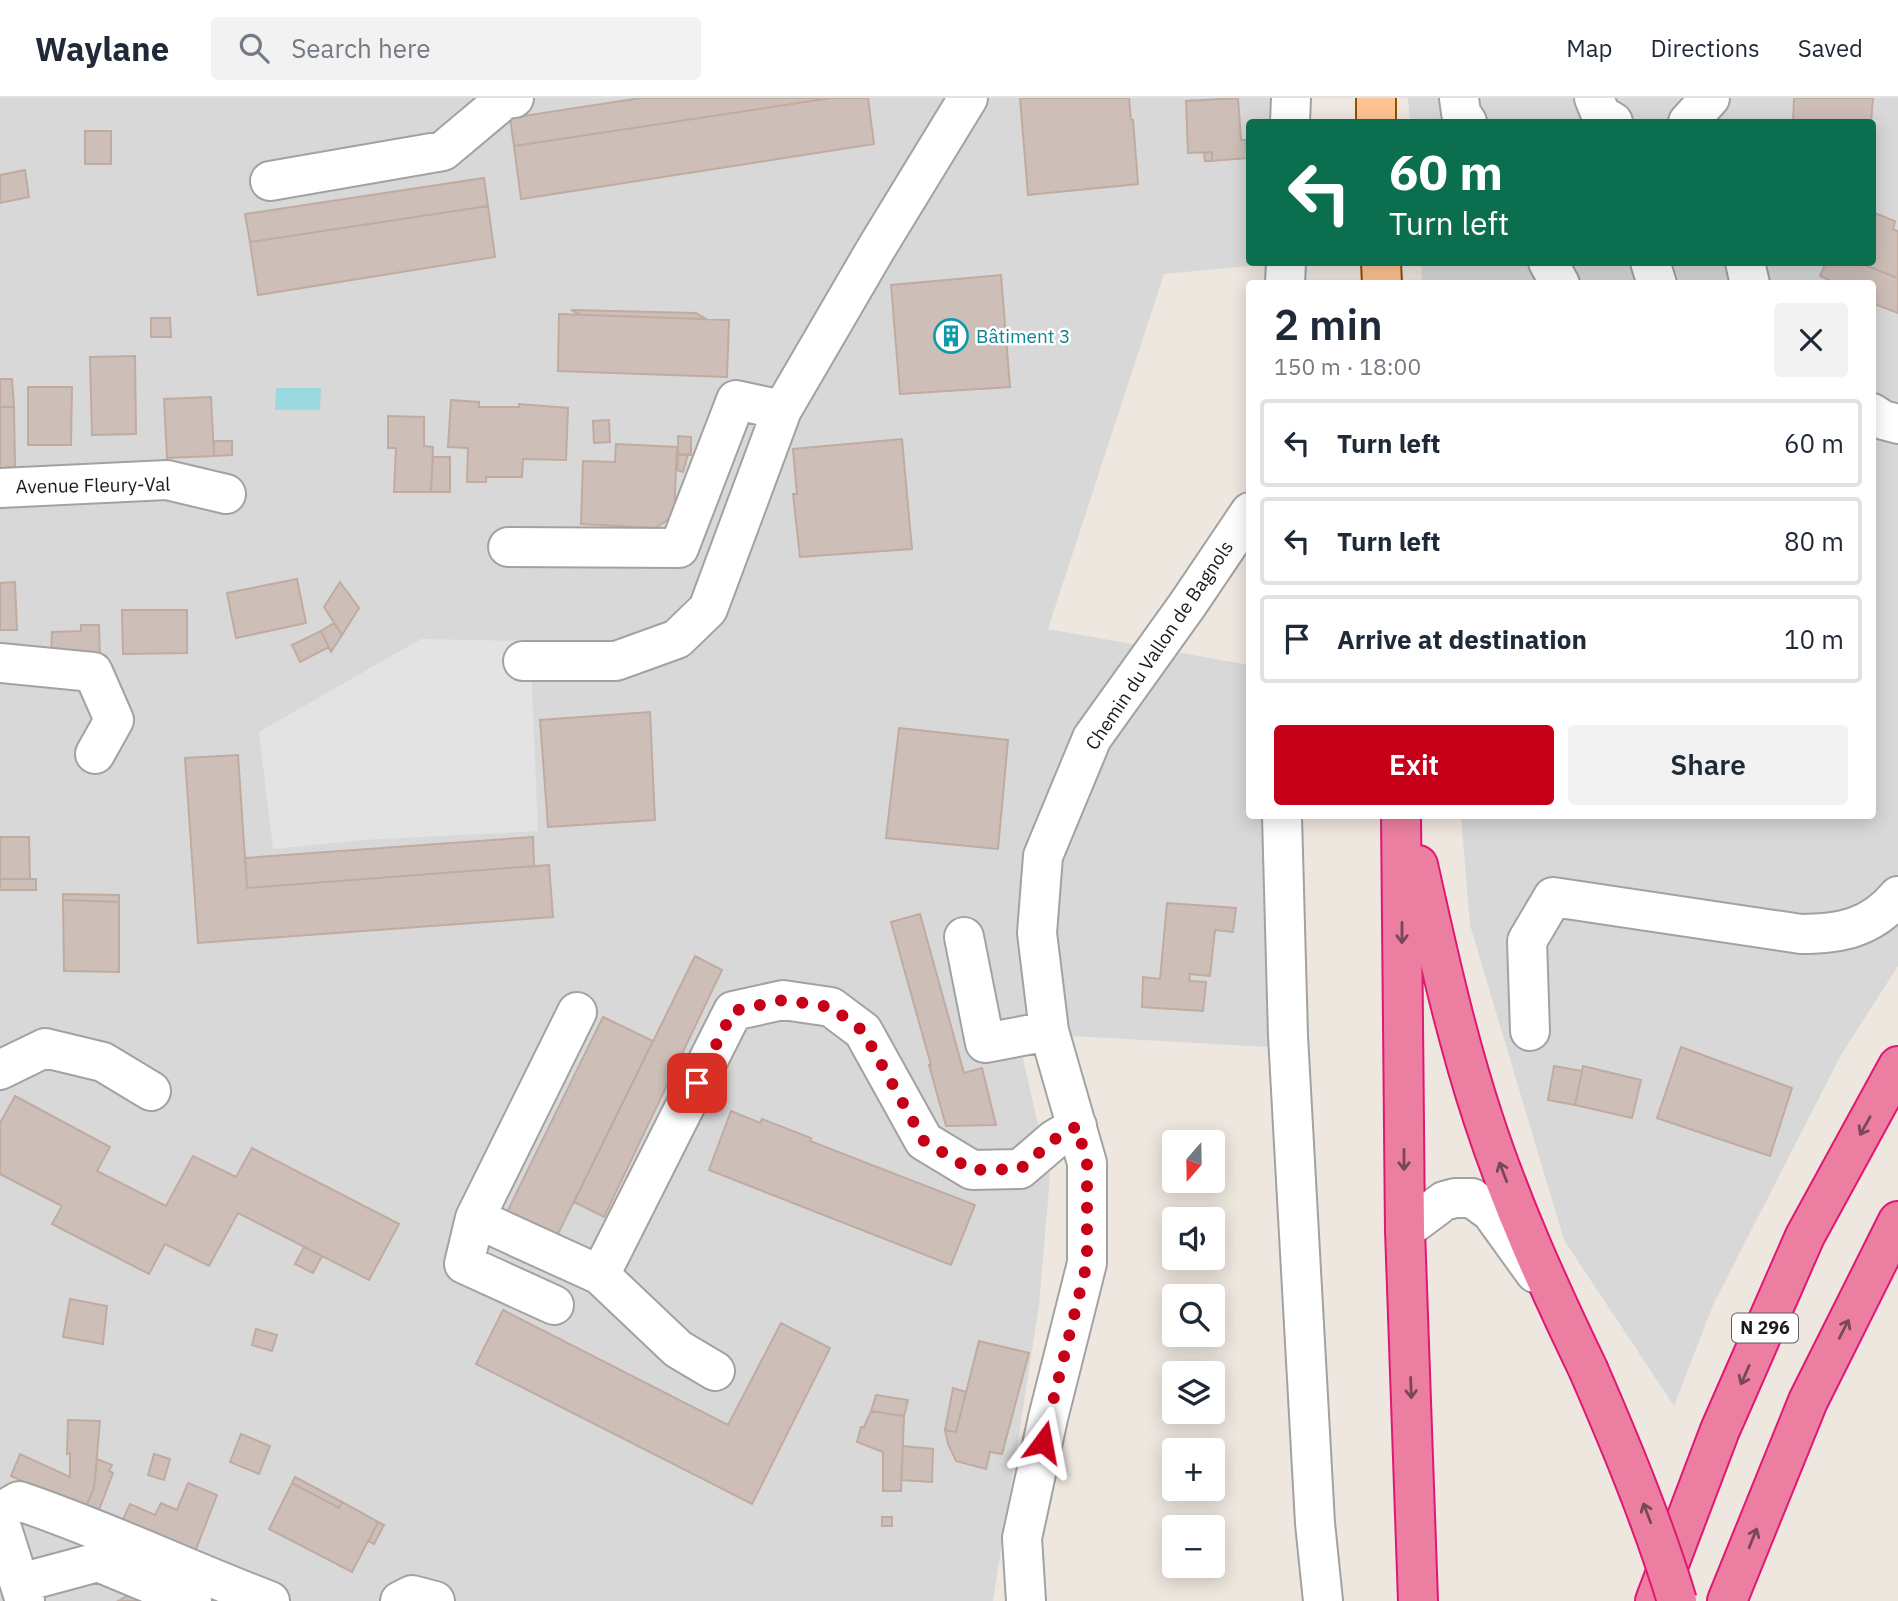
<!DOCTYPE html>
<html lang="en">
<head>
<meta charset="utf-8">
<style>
	body { margin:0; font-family:"IBM Plex Sans",sans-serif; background:#f2f2f3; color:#1f2937; height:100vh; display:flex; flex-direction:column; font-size:26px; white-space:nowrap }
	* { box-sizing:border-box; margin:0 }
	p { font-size:23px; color:#747a83 }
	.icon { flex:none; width:38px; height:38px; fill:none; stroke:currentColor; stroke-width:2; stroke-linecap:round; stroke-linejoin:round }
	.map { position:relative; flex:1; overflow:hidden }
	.details { position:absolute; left:1246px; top:182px; width:630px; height:539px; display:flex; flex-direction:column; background:#fff; border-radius:7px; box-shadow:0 4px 18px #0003 }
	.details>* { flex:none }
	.banner { position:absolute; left:1246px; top:21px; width:630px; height:147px; border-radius:7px; box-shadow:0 4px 18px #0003; background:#0b6e4f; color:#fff; overflow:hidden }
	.needle { width:46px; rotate:200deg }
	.fabs { position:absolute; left:1162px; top:1032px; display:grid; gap:14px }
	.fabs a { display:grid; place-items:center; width:63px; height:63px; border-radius:7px; background:#fff; box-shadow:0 4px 18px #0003; font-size:35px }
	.pin { position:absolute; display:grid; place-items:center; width:60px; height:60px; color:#fff; margin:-30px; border-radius:14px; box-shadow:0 4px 10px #0006 }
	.me { position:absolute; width:77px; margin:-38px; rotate:13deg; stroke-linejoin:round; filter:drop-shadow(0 0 5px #0008) }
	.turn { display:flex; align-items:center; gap:24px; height:147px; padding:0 28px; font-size:32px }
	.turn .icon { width:91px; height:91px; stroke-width:2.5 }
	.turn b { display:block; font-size:49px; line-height:60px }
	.round { display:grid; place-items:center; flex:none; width:74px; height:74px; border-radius:7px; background:#f2f2f3 }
	.headline { display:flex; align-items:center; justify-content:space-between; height:119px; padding:0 28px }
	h1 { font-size:42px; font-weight:600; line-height:52px }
	.cta { display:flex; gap:14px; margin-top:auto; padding:14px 28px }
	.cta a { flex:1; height:80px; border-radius:7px; background:#c60018; color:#fff; font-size:28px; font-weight:600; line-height:80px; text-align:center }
	.cta a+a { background:#f2f2f3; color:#1f2937 }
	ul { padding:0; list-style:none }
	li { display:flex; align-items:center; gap:21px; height:88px; margin:0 14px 10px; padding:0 14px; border:4px solid #e0e1e3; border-radius:7px }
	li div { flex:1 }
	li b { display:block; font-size:26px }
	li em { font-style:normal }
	header { display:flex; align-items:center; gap:42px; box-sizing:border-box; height:98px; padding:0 35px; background:#fff; border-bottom:2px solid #e0e1e3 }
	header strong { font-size:33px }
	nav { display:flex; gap:38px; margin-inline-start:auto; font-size:24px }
	.search { width:490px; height:63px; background:#f2f2f3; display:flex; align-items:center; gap:18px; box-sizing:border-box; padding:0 24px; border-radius:7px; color:#747a83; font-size:26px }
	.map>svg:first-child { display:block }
	.residential { fill:#d9d8d8 }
	.parking { fill:#e3e3e3 }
	.water { fill:#9bd8df }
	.building { fill:#cdbfb8; stroke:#c0aba1; stroke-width:2 }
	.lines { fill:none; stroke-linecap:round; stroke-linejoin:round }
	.minor-casing { stroke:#a2a2a2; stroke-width:42 }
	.major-casing { stroke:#924f00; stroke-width:42 }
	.highway-casing { stroke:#e11775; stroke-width:42 }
	.minor { stroke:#fff; stroke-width:38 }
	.major { stroke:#ffc393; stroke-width:38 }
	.highway { stroke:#ec7fa1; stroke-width:38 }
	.highway-bridge-casing { stroke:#e11775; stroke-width:42; stroke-linecap:butt }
	.highway-bridge { stroke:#ec7fa1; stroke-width:38 }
	.oneway { stroke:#794857 }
	.route { stroke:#c60018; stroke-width:12; stroke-dasharray:0 21.6 }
	.labels { text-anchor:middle; stroke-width:5; stroke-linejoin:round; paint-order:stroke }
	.shield { fill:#fff; stroke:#5f5f5f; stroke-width:2 }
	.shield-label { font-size:18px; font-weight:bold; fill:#1b1b1b }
	.culture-label { font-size:19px; fill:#0d838f; stroke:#fff; text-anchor:start }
	.street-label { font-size:19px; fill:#1b1b1b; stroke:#fff }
</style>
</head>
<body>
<header>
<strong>Waylane</strong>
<div class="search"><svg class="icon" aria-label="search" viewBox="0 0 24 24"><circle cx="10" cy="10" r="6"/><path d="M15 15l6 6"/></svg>Search here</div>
<nav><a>Map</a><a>Directions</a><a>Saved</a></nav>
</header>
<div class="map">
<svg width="1898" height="1503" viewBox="0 0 1898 1503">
	<rect width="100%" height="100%" fill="#eee7df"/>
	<path class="residential" d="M0 0H1273V24H1250V164L1271 166 1164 176 1048 531 1249 567 1250 718H1267L1268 949 1017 935 1050 1078 1039 1208 993 1503H0Z
		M1408 0H1898V868L1841 957 1713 1207 1674 1308 1564 1142 1470 827 1461 718H1872V186H1422L1421 165 1872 164V24H1410Z"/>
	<path class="parking" d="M421 541 530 543 538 733 363 742 273 751 259 634Z"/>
	<path class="water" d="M276 290H321L320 312H275Z"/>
	<path class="building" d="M641 0H831L514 48 510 20Z
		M831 0H868L874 46 521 101 514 48Z
		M1020 0H1129L1131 22H1133L1138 86 1028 97Z
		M1238 0 1241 42H1246L1247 60 1212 63V54L1188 55 1186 3Z
		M1794 0H1873L1871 24H1793Z
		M85 33H111V66H85Z
		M1212 54V63H1205L1204 55Z
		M25 72 29 99 0 105V77Z
		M484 80 488 108 250 144 245 116Z
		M488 108 495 159 258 197 250 144Z
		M1872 114 1895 123 1893 131 1898 133V180L1857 164H1872Z
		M1826 164H1857L1898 180V215L1872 205V186H1838L1820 178Z
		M1001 177 1010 289 900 296 891 187Z
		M571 212 696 215 706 221 581 217Z
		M559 216 729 222 727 279 558 273Z
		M151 220H170L171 239H151Z
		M135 258 136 336 92 337 90 259Z
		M0 281H12L14 309H0Z
		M28 289H72L71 347H28Z
		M211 299 214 358 167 360 164 301Z
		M451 302 479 304V309H519V306L568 310 566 362 523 361 522 379H486V384H467L468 350 448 349Z
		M0 309H14L15 369 0 370Z
		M388 318 424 319V348L433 349 431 394H394L396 350H388Z
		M609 322 610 344 594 345 593 323Z
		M678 338 691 339V357H678Z
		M902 341 912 451 800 459 793 396H797L793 351Z
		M214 343H232V357L214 358Z
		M616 346 677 349 674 418 655 430 581 426 583 363 615 364Z
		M688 356 683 374 677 372 678 357Z
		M433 359H450V394H431Z
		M297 481 306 525 236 540 227 495Z
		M15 484 17 532H0V485Z
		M340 484 359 510 342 537 324 509Z
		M122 512H187V555L123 556Z
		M334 525 342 537 331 554 321 533Z
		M81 527H99L100 562 51 555 52 534 81 533Z
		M321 533 329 549 300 564 292 547Z
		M650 614 655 722 548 729 540 622Z
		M899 630 1008 642 998 751 886 740Z
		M238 657 247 790 549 767 553 819 198 845 185 660Z
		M0 739H29L30 781H0Z
		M533 739 534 768 247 790 245 760Z
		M0 781H36V792H0Z
		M63 796 119 797V804L63 802Z
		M63 802 119 804V874L64 873Z
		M1167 805 1236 810 1233 834 1215 832 1210 878 1190 876 1189 883 1206 884 1203 913 1142 909 1143 879 1160 881Z
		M920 816 964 975 982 970 996 1027 946 1028 929 967H931L891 824Z
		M695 858 722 872 604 1119 574 1104Z
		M603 919 653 943 556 1140 506 1116Z
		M1681 949 1792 990 1770 1058 1657 1020Z
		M1554 968 1582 973 1575 1007 1548 1002Z
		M1583 968 1641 982 1632 1020 1575 1007Z
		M15 998 110 1049 97 1073 166 1108 193 1058 236 1079 252 1050 399 1126 369 1182 238 1115 209 1168 165 1146 149 1176 52 1126 62 1108 0 1076V1025Z
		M731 1013 760 1025 762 1021 811 1040 810 1043 975 1107 951 1167 709 1072Z
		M304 1149 322 1158 313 1175 295 1166Z
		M70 1201 107 1208 103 1246 63 1239Z
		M503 1212 728 1327 781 1225 830 1250 752 1406 476 1266Z
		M256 1231 277 1237 272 1253 252 1247Z
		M979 1243 1029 1255 1002 1356 990 1354 986 1371 956 1363 948 1346 945 1332 956 1334Z
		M953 1290 966 1294 956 1334 945 1332Z
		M876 1297 908 1302 904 1318 871 1313Z
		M871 1313 904 1318 901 1393H883V1354L857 1344 861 1329H864Z
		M68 1322 100 1323 94 1390 85 1411 11 1378 20 1356 70 1379V1355L67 1356Z
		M241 1336 270 1348 259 1376 230 1364Z
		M903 1348 933 1351 932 1384 901 1382Z
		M154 1356 170 1361 164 1382 148 1377Z
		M97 1361 112 1367 109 1373 113 1375 97 1417 85 1411 94 1390Z
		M295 1379 342 1404 339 1410 292 1385Z
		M188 1385 217 1397 193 1459 121 1426 130 1406 155 1417 161 1405 177 1412Z
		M292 1385 339 1410 342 1404 378 1424 352 1474 269 1431Z
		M882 1419H892V1428H882Z
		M378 1424 384 1427 374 1446 369 1443Z
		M136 1493 142 1503H118Z"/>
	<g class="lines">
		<g class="minor-casing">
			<path id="minor" d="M1459 0 1461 15 1467 24
				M1594 0 1601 17 1613 24
				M1290 24 1291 0
				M1688 24 1710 0
				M270 83 443 53 505 1 514 0
				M1548 164 1560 186
				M1650 164 1657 186
				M1745 164 1750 186
				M1285 186 1286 164
				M1872 315 1883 322 1898 326
				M0 390 167 382 226 396
				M508 449 679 450 736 302 782 312
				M523 563H616L677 541 708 511 782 312 877 149 968 0
				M0 565 93 574 114 622 95 656
				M1282 718 1288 938 1315 1425 1323 1503
				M964 839 985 945 1049 933
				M577 914 475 1120 600 1177
				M1530 933 1527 843 1553 799 1801 836C1840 836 1872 830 1898 798
				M0 972 45 950 103 964 151 993
				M475 1120 464 1166 554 1207
				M1405 1132 1444 1103 1455 1100H1472L1491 1114 1535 1175
				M715 1273 678 1251 600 1177 733 913 783 902 831 909 863 933 924 1043 972 1072 1020 1071 1055 1041 1077 1028
				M0 1414 19 1403C105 1432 186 1471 270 1503
				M0 1424 25 1503
				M20 1485 98 1464 192 1503
				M400 1503 412 1497 435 1503
				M1026 1503 1022 1440 1048 1320 1087 1165V1065L1049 933 1037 835 1043 758 1092 640 1188 506 1250 414"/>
		</g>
		<g class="major-casing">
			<path id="major" d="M1376 0V24
				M1381 164 1382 186"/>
		</g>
		<g class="highway-casing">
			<path id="highway" d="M1401 718 1405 1132 1418 1503
				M1418 767C1437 852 1456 938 1483 1020 1511 1106 1549 1190 1588 1271
				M1655 1503 1720 1332 1805 1138 1898 968
				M1727 1503 1808 1303 1898 1123"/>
		</g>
		<use href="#minor" class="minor"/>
		<use href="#major" class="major"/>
		<use href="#highway" class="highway"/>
		<g class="highway-bridge-casing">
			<path id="highway-bridge" d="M1588 1271C1621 1347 1653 1424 1677 1503"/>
		</g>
		<use href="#highway-bridge" class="highway-bridge"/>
	</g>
	<defs><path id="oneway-shaft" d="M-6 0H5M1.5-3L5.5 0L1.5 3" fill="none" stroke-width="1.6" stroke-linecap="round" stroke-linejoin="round" transform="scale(1.75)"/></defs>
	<g class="oneway">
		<use href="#oneway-shaft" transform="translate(1402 835) rotate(90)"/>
		<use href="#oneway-shaft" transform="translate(1865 1028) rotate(119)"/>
		<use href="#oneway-shaft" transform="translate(1404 1062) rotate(90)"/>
		<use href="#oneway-shaft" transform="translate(1503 1074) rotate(-111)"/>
		<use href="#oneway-shaft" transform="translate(1844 1231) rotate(-63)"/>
		<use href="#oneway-shaft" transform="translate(1745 1277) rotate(114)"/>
		<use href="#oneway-shaft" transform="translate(1411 1290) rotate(88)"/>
		<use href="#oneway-shaft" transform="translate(1647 1415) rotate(-111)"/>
		<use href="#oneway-shaft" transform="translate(1753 1440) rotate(-68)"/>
	</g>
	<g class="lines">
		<path class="route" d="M697 985 733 913 783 902 831 909 863 933 924 1043 972 1072 1020 1071 1055 1041 1077 1028 1087 1065V1165L1043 1344"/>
	</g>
	<defs>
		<g id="building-ring" transform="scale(1.75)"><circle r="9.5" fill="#fff" stroke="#0f9aa8" stroke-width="1.5"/><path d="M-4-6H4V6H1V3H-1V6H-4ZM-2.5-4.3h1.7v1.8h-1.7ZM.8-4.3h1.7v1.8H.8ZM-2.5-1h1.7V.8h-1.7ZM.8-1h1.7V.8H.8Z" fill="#0f9aa8"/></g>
	</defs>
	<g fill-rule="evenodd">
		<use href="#building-ring" x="951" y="238"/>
	</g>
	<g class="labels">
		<rect class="shield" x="1732" y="1215.5" width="66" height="29" rx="5"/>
		<g class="shield-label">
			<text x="1765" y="1236">N 296</text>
		</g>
		<g class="culture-label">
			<text x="976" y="245">Bâtiment 3</text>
		</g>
		<g class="street-label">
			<text transform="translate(93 387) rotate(-1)" y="7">Avenue Fleury-Val</text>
			<text transform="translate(1159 547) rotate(-56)" y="7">Chemin du Vallon de Bagnols</text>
		</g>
	</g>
</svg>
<div class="fabs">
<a><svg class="needle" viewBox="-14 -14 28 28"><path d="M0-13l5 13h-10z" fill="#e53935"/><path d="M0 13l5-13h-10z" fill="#747a83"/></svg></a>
<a><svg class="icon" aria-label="sound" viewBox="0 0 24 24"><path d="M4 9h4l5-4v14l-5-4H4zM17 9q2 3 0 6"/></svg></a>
<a><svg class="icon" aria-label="search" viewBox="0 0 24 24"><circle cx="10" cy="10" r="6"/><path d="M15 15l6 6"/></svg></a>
<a><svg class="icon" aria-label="layers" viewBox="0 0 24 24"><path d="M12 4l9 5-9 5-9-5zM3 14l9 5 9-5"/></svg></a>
<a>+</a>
<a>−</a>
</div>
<div class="pin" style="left:697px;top:985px;background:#d93025"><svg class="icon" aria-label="arrive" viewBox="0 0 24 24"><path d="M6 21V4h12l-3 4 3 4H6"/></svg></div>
<svg class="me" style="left:1043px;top:1344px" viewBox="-20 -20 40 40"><path d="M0-17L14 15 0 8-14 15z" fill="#c60018" stroke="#fff" stroke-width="4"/></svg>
<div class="banner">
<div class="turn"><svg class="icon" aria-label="left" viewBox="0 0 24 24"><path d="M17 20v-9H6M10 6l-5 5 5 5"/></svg><div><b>60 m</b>Turn left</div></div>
</div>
<section class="details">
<div class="headline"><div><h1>2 min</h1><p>150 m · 18:00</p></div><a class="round"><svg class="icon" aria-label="close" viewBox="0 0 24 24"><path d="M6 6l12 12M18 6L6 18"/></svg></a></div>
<ul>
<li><svg class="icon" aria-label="left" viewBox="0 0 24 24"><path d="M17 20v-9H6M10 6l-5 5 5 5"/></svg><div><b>Turn left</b></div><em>60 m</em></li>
<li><svg class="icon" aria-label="left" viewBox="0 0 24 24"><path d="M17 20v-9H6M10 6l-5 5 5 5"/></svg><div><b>Turn left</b></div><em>80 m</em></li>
<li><svg class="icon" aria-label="arrive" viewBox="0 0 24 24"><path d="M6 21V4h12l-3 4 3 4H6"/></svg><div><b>Arrive at destination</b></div><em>10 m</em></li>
</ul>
<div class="cta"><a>Exit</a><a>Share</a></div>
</section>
</div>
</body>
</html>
